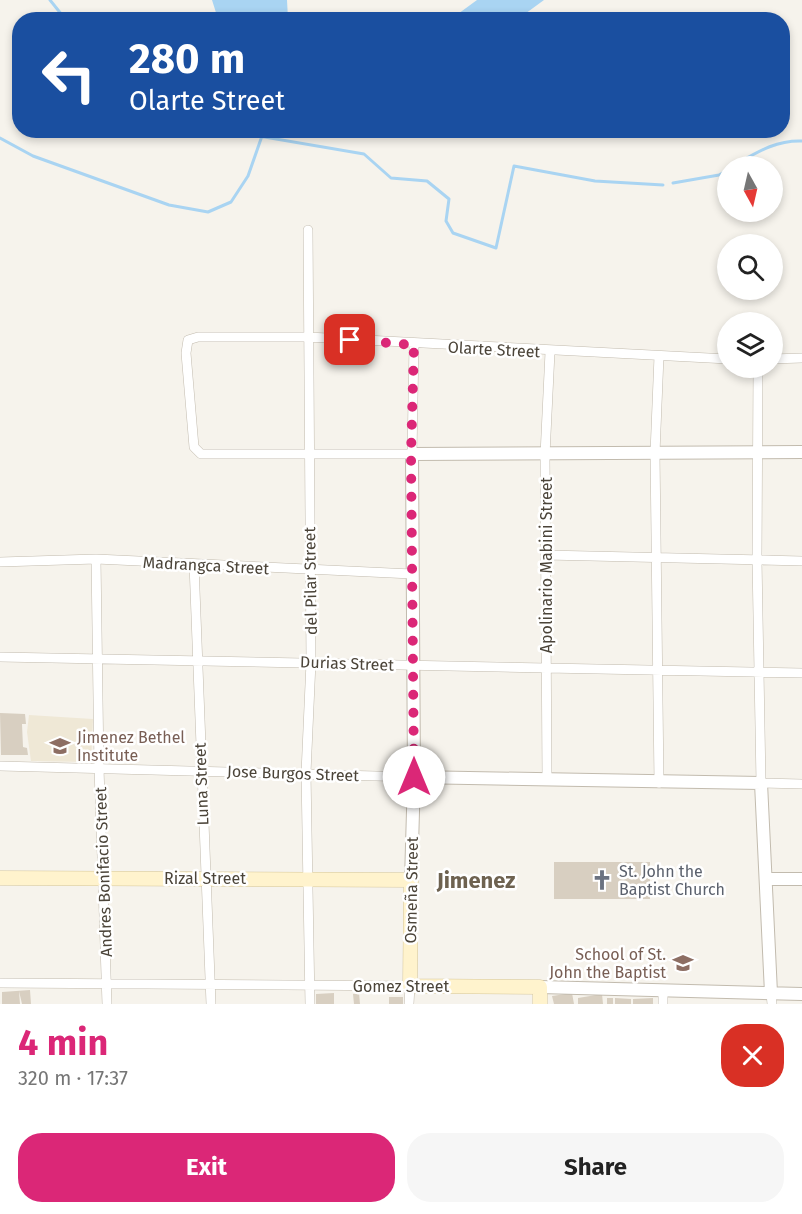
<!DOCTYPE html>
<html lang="en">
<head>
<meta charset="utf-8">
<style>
	body { margin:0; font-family:"Fira Sans",sans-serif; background:#f6f6f6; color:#222; height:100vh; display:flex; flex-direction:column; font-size:22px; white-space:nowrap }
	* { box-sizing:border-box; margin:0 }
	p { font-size:20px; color:#767676 }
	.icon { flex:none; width:33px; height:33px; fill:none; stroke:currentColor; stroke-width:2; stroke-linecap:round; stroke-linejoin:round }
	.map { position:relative; height:1004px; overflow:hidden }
	.sheet { display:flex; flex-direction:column; background:#fff; flex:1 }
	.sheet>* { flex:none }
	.top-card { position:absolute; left:12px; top:12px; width:778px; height:126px; border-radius:24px; box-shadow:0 3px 9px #0003; background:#1a4fa0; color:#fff; overflow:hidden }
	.needle { width:39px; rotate:172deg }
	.controls { position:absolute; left:717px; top:156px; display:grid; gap:12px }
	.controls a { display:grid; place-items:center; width:66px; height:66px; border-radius:50%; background:#fff; box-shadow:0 3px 9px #0003; font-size:30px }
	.pin { position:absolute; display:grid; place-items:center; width:51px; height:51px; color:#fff; margin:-26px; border-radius:12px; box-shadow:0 3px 9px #0006 }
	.me { position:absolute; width:66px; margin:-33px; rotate:0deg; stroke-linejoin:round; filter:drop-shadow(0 0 4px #0008) }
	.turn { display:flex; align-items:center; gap:21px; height:126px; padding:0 18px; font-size:27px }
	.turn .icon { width:78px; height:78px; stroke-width:2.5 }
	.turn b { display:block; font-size:42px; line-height:51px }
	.round { display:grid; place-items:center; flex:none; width:63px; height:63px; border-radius:24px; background:#f6f6f6 }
	.overview { display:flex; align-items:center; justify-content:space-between; height:102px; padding:0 18px }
	h1 { font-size:36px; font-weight:700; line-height:45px; color:#db2777 }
	.cta { display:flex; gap:12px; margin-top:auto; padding:12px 18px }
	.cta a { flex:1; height:69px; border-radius:24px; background:#db2777; color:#fff; font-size:24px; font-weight:700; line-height:69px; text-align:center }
	.cta a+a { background:#f6f6f6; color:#222 }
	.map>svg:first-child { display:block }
	.education { fill:#efe8d6 }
	.water { fill:#a9d4f2 }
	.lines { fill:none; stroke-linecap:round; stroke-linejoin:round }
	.stream { stroke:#a9d4f2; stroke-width:3 }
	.building { fill:#d8cfc1 }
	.minor-casing { stroke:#c2bbae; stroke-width:10 }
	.tertiary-casing { stroke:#c2bbae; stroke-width:14 }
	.secondary-casing { stroke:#d6c79b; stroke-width:15 }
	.minor { stroke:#fff; stroke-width:9 }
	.tertiary { stroke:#fff; stroke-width:12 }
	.secondary { stroke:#fff3cd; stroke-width:14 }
	.route { stroke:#db2777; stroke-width:10; stroke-dasharray:0 18 }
	.labels { text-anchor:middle; stroke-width:5; stroke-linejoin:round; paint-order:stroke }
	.street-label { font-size:16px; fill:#4b4439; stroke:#fff }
	.education-label { font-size:16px; fill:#785e54; stroke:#fff; text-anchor:start }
	.worship-label { font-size:16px; fill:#5b616d; stroke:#fff; text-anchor:start }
	.district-label { font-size:22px; font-weight:bold; fill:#6e6250; stroke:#fff }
</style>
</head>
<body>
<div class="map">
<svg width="802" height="1004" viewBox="0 0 802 1004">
	<rect width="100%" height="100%" fill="#f6f3ec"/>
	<path class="education" d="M29 715 93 719 91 762 31 761 27 732Z"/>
	<path class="water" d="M212 0H287L288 19H218Z
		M477 0H544L518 19H451Z"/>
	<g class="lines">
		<path class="stream" d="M50 0 66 20
			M238 130 241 133 364 154 391 178 427 181 449 199 446 221 453 233 496 248 514 166 595 181 663 185
			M0 138 33 156 169 205 208 212 231 202 248 176 262 136
			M733 166C756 153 775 140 802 141
			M673 183 719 175 728 170"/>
	</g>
	<path class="building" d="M0 713 25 714 26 724H22L23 747 27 748 28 755H1Z
		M554 862H650V899H554Z
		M30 990 31 1004H22L19 991 20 1004H2V992Z
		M334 993V1004H316V994Z
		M359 993 360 1004H354L353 994Z
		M572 993 574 1004H554L552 996Z
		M602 994 603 1004H578V998Z
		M389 997H403V1004H389Z
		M607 998H613V1004H607Z
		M615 998 631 999V1004H615Z
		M653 998V1004H633V999Z"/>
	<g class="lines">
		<g class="minor-casing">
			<path id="minor" d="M308 230 311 662 306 773 310 1004
				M414 345 412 454H201L194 447 186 353 188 340 198 337H308L728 359
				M659 356 655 453 659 783
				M772 359 802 358
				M758 368 757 560 761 783 802 784
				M546 555 802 561
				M96 559 99 768 107 1004
				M0 562 96 559 412 574
				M194 564 211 1004
				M0 657 802 673
				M0 766 414 777
				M547 779 545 455 550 352
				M0 983 410 986 409 1004
				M663 990V1004
				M771 993 772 1004"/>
		</g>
		<g class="tertiary-casing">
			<path id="tertiary" d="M414 777 761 783 771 993
				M767 879H802
				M411 880 414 777 412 454 802 452
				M540 987 802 994"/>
		</g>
		<g class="secondary-casing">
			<path id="secondary" d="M0 878 411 880 410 986 540 987V1004"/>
		</g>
		<use href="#minor" class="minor"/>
		<use href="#tertiary" class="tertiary"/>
		<use href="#secondary" class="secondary"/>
	</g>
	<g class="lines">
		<path class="route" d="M350 340 414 345 411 454 414 777"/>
	</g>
	<defs>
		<g id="school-bare" transform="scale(1.62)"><path d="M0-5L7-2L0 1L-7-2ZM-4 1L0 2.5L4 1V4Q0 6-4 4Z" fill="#8d6e63" stroke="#fff" stroke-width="2.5" paint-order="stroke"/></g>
		<g id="church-bare" transform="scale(1.62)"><path d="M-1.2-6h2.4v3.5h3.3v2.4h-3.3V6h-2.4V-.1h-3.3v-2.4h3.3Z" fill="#6b7280" stroke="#fff" stroke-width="2.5" paint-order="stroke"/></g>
	</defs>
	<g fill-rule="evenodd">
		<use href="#school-bare" x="60" y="746"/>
		<use href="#church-bare" x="602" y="880"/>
		<use href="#school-bare" x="683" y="963"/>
	</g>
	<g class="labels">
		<g class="street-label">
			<text transform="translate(494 349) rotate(3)" y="6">Olarte Street</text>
			<text transform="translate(206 565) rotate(3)" y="6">Madrangca Street</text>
			<text transform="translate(546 565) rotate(-90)" y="6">Apolinario Mabini Street</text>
			<text transform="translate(310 581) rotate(-91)" y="6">del Pilar Street</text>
			<text transform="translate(347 663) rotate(2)" y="6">Durias Street</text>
			<text transform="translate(293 773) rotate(2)" y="6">Jose Burgos Street</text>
			<text transform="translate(201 784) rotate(-92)" y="6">Luna Street</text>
			<text transform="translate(103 872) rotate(-92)" y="6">Andres Bonifacio Street</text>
			<text x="205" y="884">Rizal Street</text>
			<text transform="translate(411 890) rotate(-89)" y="6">Osmeña Street</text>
			<text x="401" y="992">Gomez Street</text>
		</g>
		<g class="education-label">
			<text x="77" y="743">Jimenez Bethel<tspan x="77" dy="18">Institute</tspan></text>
			<text x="666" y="960" text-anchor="end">School of St.<tspan x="666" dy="18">John the Baptist</tspan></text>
		</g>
		<g class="worship-label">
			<text x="619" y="877">St. John the<tspan x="619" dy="18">Baptist Church</tspan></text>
		</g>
		<g class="district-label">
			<text x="476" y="888">Jimenez</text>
		</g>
	</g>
</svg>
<div class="controls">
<a><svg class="needle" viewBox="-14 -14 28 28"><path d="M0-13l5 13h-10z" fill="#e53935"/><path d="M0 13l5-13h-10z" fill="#767676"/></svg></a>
<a><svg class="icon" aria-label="search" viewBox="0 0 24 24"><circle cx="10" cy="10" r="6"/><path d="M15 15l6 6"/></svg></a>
<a><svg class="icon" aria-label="layers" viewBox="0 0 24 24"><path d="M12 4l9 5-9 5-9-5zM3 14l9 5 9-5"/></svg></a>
</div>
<div class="pin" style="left:350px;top:340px;background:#d93025"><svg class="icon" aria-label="arrive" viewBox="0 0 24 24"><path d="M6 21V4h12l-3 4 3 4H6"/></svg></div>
<svg class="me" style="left:414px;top:777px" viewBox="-20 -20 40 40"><circle r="19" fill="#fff"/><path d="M0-13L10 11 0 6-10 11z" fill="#db2777"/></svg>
<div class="top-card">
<div class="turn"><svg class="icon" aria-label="left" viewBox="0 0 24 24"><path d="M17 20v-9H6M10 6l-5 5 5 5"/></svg><div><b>280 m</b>Olarte Street</div></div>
</div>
</div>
<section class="sheet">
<div class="overview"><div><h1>4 min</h1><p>320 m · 17:37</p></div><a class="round" style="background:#d93025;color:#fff"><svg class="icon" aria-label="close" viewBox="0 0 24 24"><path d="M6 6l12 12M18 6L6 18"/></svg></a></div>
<div class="cta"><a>Exit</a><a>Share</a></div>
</section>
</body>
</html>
